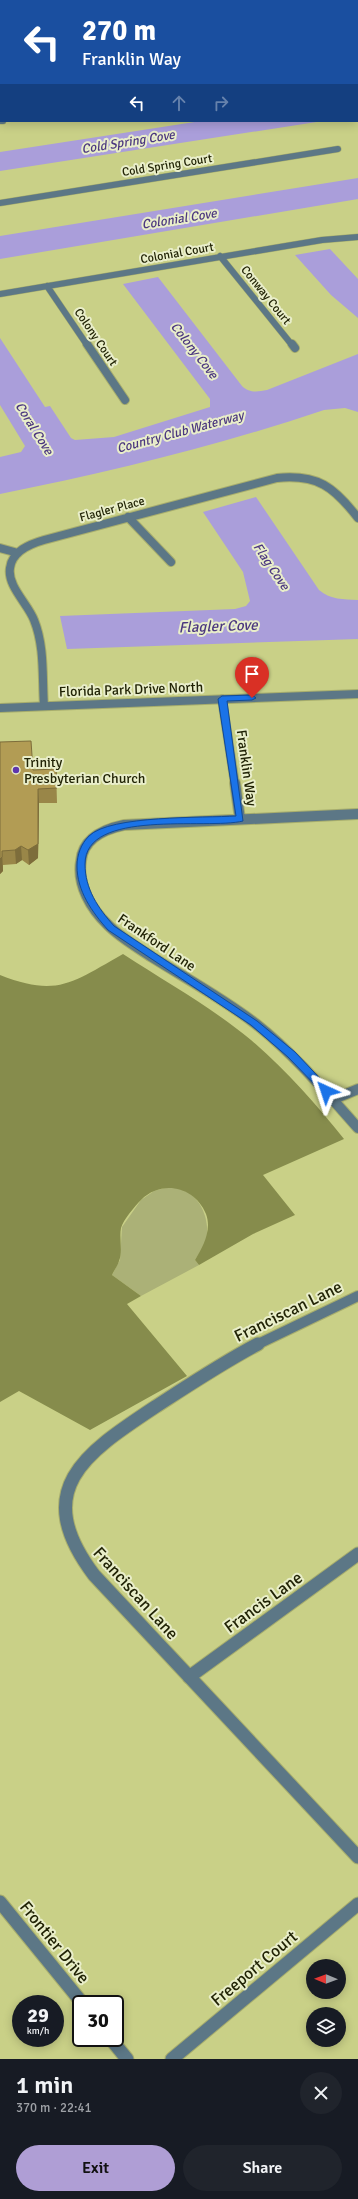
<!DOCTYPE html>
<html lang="en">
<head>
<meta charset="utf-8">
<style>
	body { margin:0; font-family:Signika,sans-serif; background:#20242c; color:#f1f3f6; height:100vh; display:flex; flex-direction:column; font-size:15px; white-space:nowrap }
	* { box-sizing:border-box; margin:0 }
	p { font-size:13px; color:#9ea1a6 }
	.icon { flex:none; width:22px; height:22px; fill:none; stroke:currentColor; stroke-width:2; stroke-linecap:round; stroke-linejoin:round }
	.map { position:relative; height:2059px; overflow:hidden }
	.panel { display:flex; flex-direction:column; background:#171b24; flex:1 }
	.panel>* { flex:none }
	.banner { position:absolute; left:0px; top:0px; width:358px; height:122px; box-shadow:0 2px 10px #0003; background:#1a4fa0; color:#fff; overflow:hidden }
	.needle { width:26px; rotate:271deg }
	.tools { position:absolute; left:306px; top:1959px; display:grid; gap:8px }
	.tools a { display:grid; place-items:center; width:40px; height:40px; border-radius:50%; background:#171b24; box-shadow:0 2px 10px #0003; font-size:20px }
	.speed { position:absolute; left:12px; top:1995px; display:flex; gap:8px; font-size:20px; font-weight:700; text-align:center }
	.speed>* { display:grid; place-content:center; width:52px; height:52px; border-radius:50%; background:#171b24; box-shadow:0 2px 10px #0003; line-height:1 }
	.speed small { font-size:10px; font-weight:400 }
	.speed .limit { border:2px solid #111; border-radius:6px; background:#fff; color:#111 }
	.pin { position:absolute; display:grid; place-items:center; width:34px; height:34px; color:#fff; margin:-41px -17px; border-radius:50% 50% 50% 0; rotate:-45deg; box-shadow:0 0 4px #0007 }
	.pin .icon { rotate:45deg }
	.me { position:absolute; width:44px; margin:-22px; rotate:318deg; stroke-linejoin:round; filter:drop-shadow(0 0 3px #0008) }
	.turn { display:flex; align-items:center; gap:14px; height:84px; padding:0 16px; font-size:18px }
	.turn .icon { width:52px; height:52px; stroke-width:2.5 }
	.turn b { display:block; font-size:28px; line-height:34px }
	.lanes { display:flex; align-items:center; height:38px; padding:0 16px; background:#0003; justify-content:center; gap:20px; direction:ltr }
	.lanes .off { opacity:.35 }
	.round { display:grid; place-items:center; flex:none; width:42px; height:42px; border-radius:21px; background:#20242c }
	.summary { display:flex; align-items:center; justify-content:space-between; height:68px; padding:0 16px }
	h1 { font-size:24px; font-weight:600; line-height:30px }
	.primary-button { display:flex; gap:8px; margin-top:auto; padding:8px 16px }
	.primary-button a { flex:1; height:46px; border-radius:24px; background:#af9ed5; color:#111; font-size:16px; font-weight:600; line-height:46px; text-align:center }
	.primary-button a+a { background:#20242c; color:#f1f3f6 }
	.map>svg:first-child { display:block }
	.green { fill:#abb177 }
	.forest { fill:#868c4c }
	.water { fill:#aa9eda }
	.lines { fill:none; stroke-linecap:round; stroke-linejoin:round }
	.minor-far3-casing { stroke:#a7ad6d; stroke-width:7 }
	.minor-far2-casing { stroke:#a7ad6d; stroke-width:10 }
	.minor-far1-casing { stroke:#a7ad6d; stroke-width:12 }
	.minor-casing { stroke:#a7ad6d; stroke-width:15 }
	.minor-far3 { stroke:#5c7786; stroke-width:6 }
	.minor-far2 { stroke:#5c7786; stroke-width:8 }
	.minor-far1 { stroke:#5c7786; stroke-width:10 }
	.minor { stroke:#5c7786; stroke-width:13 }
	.wall { fill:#998648 }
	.shaded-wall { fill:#7d6d3b }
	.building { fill:#b29c54; stroke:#7d6d3b }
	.route { fill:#1a73e8; stroke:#114b97 }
	.poi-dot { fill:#5e36ad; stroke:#e9eeca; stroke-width:1.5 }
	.labels { text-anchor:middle; stroke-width:4; stroke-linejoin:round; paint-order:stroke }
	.far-street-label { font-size:12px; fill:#212305; stroke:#e9eeca }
	.far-water-label { font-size:13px; font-style:italic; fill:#4b377f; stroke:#e9eeca }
	.street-label { font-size:14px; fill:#212305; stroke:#e9eeca }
	.poi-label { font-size:14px; fill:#212305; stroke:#e9eeca; text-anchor:start }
	.water-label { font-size:15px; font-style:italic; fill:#4b377f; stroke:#e9eeca }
	.near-street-label { font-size:17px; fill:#212305; stroke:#e9eeca }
</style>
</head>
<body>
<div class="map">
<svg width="358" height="2059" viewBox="0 0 358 2059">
	<rect width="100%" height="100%" fill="#c9d087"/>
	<path class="green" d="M168 1187C172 1188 177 1187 180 1189 202 1195 212 1224 205 1244 203 1249 198 1255 195 1260L199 1265 141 1296 112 1275 120 1260 122 1227 141 1200 154 1191Z"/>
	<path class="forest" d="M123 954C166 982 211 1007 251 1040 286 1070 316 1104 344 1139L263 1175 295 1215 253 1234 199 1265 195 1260C203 1247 212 1230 206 1214 195 1187 162 1179 141 1200 135 1206 123 1220 121 1228 119 1238 123 1251 119 1261 118 1266 114 1270 112 1275L141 1296 127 1304 187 1376 90 1430 19 1391 0 1402V975C58 998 73 982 123 954Z"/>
	<path class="water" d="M201 121H323L0 171V152Z
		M358 178V199L0 259V236Z
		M330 249 358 279V318L331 295 295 255Z
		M158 277 242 386C249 393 257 392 267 390L358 354V412L345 408 324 410C217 446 110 472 0 494V457L21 452 25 446 0 405V338L45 407 50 406 71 438 75 440 114 437 210 407V399L123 284Z
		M256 497 319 590C331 600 343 599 358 600V639L67 649 60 616 235 609 246 606 250 601 243 572 203 512Z"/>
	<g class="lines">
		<g class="minor-far3-casing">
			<path id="minor-far3" d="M0 121H3
				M0 203 338 149
				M220 256 292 345
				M47 286 87 345
				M0 294 322 240 358 237"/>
		</g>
		<g class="minor-far2-casing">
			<path id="minor-far2" d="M87 344 125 400
				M292 344 295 348
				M128 517 171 562
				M0 548 18 553
				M222 699 235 784
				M44 706C42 678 45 647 34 620 28 604 7 586 10 568 12 551 30 544 44 540L277 478C318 474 334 487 358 518
				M0 708 358 694"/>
		</g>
		<g class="minor-far1-casing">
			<path id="minor-far1" d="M235 783 240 819
				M358 814 124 825C105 829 83 838 81 861 77 885 91 909 108 925 121 938 137 947 152 957 187 979 224 999 256 1024 294 1054 326 1092 358 1128
				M334 1099 358 1089
				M256 1345 358 1296"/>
		</g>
		<g class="minor-casing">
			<path id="minor" d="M258 1344C222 1363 189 1385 155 1407 84 1454 30 1490 94 1575L358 1857
				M189 1677 358 1554
				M0 1902 83 2004
				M110 2038 127 2059
				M172 2059 358 1904"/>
		</g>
		<use href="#minor-far3" class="minor-far3"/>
		<use href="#minor-far2" class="minor-far2"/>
		<use href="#minor-far1" class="minor-far1"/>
		<use href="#minor" class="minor"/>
	</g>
	<path class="wall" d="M0 742 33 770 56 769 57 803H39L38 858 29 865 22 860 16 864 3 865V871L0 874Z"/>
	<path class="shaded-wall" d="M38 789 39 803 38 858 29 865 28 850Z
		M21 846 22 860 16 864 15 850Z
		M2 851 3 871 0 874V859Z"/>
	<path class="building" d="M31 741 33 770 56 769 57 788 38 789V844L28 850 21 846 15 850 2 851V857L0 859V742Z"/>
	<path class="route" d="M222 696 252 695 256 698 252 700 227 701 243 821C207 830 85 808 85 864 85 889 98 908 114 926L257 1021 295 1052 329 1088V1093H323L288 1057 251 1025 108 930C92 912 77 891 77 866 77 855 81 844 89 836 110 815 204 818 236 816L218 699Z"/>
	<circle class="poi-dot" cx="16" cy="770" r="4"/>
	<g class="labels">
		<g class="far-street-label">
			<text transform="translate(167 165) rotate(-9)" y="4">Cold Spring Court</text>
			<text transform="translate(177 253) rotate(-10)" y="4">Colonial Court</text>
			<text transform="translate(266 295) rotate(51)" y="4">Conway Court</text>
			<text transform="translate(96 337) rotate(56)" y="4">Colony Court</text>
			<text transform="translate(112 509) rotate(-15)" y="4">Flagler Place</text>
		</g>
		<g class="far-water-label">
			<text transform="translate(128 141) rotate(-9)" y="5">Cold Spring Cove</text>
			<text transform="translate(179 218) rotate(-9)" y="5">Colonial Cove</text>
			<text transform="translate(195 350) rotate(52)" y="5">Colony Cove</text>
			<text transform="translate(35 428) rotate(58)" y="5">Coral Cove</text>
			<text transform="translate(180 431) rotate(-15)" y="5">Country Club Waterway</text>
			<text transform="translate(272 566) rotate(56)" y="5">Flag Cove</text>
		</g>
		<g class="street-label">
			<text transform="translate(131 689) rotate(-2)" y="5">Florida Park Drive North</text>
			<text transform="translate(247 768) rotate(82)" y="5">Franklin Way</text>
			<text transform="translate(157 942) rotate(34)" y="5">Frankford Lane</text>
		</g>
		<g class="poi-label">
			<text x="24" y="767">Trinity<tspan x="24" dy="16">Presbyterian Church</tspan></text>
		</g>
		<g class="water-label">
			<text transform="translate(218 626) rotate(-2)" y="5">Flagler Cove</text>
		</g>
		<g class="near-street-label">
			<text transform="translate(288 1311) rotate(-26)" y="6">Franciscan Lane</text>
			<text transform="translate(136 1593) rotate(48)" y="6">Franciscan Lane</text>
			<text transform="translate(263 1602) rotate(-36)" y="6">Francis Lane</text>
			<text transform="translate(55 1942) rotate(51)" y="6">Frontier Drive</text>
			<text transform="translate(254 1968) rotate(-40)" y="6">Freeport Court</text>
		</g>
	</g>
</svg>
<div class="tools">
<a><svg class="needle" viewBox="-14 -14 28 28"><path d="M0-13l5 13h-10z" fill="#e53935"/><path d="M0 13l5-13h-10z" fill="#9ea1a6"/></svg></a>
<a><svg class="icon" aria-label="layers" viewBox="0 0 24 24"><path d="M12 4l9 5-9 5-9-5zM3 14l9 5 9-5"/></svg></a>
</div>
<div class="speed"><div>29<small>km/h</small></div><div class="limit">30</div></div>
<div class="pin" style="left:252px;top:698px;background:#d93025"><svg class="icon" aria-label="arrive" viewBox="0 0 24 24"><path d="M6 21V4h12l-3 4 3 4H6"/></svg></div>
<svg class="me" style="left:326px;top:1091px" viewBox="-20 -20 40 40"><path d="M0-17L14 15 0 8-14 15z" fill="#1a73e8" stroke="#fff" stroke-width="4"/></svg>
<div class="banner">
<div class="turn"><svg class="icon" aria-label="left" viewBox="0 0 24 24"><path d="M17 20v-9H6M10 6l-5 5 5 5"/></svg><div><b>270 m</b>Franklin Way</div></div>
<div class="lanes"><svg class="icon" aria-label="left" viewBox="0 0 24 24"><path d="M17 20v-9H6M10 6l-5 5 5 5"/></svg><svg class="icon off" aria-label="ahead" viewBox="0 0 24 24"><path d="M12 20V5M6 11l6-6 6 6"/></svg><svg class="icon off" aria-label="right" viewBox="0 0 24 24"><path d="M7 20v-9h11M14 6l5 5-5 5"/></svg></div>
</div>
</div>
<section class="panel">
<div class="summary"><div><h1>1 min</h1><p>370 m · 22:41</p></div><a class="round"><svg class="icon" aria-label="close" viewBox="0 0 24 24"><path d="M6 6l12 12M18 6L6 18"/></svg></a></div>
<div class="primary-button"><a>Exit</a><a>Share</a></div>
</section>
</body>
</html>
